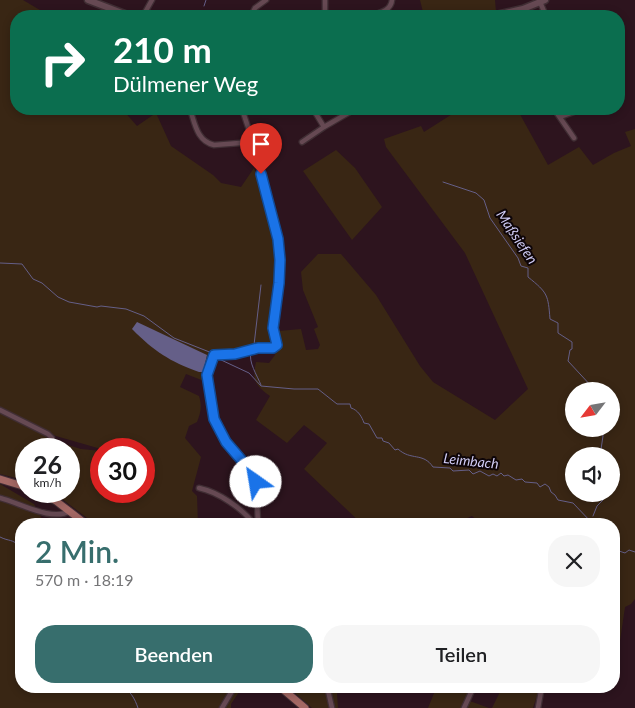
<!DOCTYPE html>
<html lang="de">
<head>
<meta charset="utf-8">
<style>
	body { margin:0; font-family:Lato,sans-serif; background:#f6f6f6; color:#202124; height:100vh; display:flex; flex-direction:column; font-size:19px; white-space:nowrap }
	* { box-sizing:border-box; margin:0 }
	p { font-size:16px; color:#757577 }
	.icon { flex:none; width:28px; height:28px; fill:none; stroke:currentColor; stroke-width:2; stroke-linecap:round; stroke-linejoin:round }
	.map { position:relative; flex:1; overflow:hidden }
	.panel { position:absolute; left:15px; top:518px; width:605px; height:175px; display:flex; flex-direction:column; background:#fff; border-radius:20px; box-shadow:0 2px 8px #0003 }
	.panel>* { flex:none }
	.hud { position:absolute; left:10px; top:10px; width:615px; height:105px; border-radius:20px; box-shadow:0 2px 8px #0003; background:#0b6e4f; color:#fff; overflow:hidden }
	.needle { width:32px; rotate:239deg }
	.fabs { position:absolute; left:565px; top:382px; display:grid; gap:10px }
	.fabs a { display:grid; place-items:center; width:55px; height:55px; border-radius:50%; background:#fff; box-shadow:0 2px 8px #0003; font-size:25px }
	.speed { position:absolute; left:15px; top:438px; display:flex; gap:10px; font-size:25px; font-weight:700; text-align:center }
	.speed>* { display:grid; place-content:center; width:65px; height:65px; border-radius:50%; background:#fff; box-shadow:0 2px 8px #0003; line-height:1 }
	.speed small { font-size:12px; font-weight:400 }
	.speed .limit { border:8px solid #d22; background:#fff; color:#111 }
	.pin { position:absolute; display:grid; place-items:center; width:42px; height:42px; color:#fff; margin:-51px -21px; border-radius:50% 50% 50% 0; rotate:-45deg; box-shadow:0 0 5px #0007 }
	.pin .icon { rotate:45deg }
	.me { position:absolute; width:55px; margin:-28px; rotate:328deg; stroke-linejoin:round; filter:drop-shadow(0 0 4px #0008) }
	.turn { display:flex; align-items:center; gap:18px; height:105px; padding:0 20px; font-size:22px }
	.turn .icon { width:65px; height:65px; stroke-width:2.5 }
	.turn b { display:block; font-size:35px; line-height:42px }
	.round { display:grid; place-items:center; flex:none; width:52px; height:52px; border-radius:20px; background:#f6f6f6 }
	.headline { display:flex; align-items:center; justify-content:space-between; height:85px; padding:0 20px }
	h1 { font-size:30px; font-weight:600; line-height:38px; color:#376e6d }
	.primary-button { display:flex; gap:10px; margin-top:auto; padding:10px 20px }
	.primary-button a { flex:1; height:58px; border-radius:20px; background:#376e6d; color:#fff; font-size:20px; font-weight:600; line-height:58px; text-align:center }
	.primary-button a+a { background:#f6f6f6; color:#202124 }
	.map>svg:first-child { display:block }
	.green { fill:#392614; fill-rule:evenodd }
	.water { fill:#655f88 }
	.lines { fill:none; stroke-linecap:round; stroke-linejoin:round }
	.stream { stroke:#655f88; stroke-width:1 }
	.street-casing { stroke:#402e34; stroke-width:7 }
	.secondary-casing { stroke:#402e34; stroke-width:9 }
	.primary-casing { stroke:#402e34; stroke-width:9 }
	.street { stroke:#664953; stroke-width:4.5 }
	.secondary { stroke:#664953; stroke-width:6 }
	.primary { stroke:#a46864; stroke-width:7 }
	.route-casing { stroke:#114b97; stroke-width:12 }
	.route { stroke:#1a73e8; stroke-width:9 }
	.labels { text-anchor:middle; stroke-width:4; stroke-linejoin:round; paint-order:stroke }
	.water-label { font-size:14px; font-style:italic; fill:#d0ccf5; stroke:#0e0508 }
</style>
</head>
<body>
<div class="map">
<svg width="635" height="708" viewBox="0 0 635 708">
	<rect width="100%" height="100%" fill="#2d141e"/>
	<path class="green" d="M0 0H23L50 16H16V109H122L137 126 156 113 171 146 213 175 221 183 241 187 254 168 278 239 274 323 277 342 273 348 257 347 210 353 211 355 204 381 186 374 180 387 199 396C202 406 201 412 197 422L189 426 185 438 201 457 192 491 197 496 198 524H95L58 496 61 491H69V449H51L55 441 81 449 101 451V491H144V449H101L56 436 0 407Z
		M420 0H495L496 12 474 16H424Z
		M457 109H517L548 165 579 147 593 165 614 153 631 146 625 132 635 129V599L631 604 625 607 616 668H614V524H481L472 516 453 524H362L304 469 327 443 304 425 287 443 256 420 270 396C255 385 252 381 256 362L269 363 275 355 279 331 301 329 306 350 318 349 320 345 314 329 318 327 303 290 301 272 318 254H341L376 295 420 366 433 382 495 420 528 389 465 253 386 147 384 139 421 126 424 132 457 111ZM574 391H611V429H574ZM574 456H611V494H574Z
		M336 150 355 168 382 207 352 240 303 171Z
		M0 412 48 437 49 443 44 449H26V476L24 480 0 474Z
		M0 484 34 504 42 519 34 524H21V686H243L231 704V708H0Z
		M287 686H340L337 694 338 708H312Z
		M437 686H472L467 700 489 708H428Z
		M503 686H520V691L538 692 533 708H492Z"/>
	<path class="water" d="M137 322 207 355 203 372H199C169 361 155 352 132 329Z"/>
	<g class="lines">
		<path class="stream" d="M204 6 206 0
			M443 182 476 193 484 200 490 218 518 258 521 266 528 268V277C548 293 548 295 550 319L558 323V333L572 342V349L570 350 568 361 593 388V391
			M0 263 22 264 33 279 42 283 58 297 69 302 97 307 101 306 126 309 144 316 174 338 212 353
			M254 345 261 285
			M251 352C248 362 257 375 261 385
			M219 359 249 373 261 386 294 389H318L337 404H350L351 408C358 410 362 417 364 423L369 424 377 438H382L383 441 389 443 395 450 398 449C411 461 423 452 433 467L450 468 453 471 469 470 473 474 480 471 489 476 493 474 497 476 501 473 504 476 508 475 516 480 522 479 525 482 537 483 540 487 545 484 549 487 551 492 555 495 558 500 573 503 593 524
			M600 456 603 436 601 429
			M593 516 597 506 603 500V494
			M0 537C10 542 11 538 21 547
			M614 545 619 551 625 553 629 550 635 552
			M120 686C130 689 135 699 138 708"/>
		<g class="street-casing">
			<path id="street" d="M325 0V16
				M540 2 546 16
				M143 16 152 0
				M251 16 255 8 266 0
				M370 16C379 13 391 11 392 0
				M190 109C195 124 197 141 214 145L253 142
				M242 109 253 142 278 239 280 259 279 283 273 328 277 345 273 348H258L235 354 214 355 207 375 214 419 226 443 256 477 258 524
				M554 109 574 138
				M560 117 582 109
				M324 127 355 109
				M302 142 324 127 313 109
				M0 410 48 434 52 438 48 449
				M199 488C218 492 242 508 254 524
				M0 498C20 503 52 522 70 511
				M279 524 290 522
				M327 686 332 708
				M222 708 235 686
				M464 708 474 686
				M538 708 542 686"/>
		</g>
		<g class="secondary-casing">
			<path id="secondary" d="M88 0 130 16
				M492 16 523 9 545 0"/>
		</g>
		<g class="primary-casing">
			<path id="primary" d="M0 479 26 487
				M38 491 56 501 86 524
				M279 686 305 708"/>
		</g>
		<use href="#street" class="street"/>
		<use href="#secondary" class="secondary"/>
		<use href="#primary" class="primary"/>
	</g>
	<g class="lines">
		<g class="route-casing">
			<path id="route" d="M256 482V477L226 442 214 419 207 375 214 355 235 354 258 348H273L277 345 273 328 279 283 280 260 278 239 261 174"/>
		</g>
		<use href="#route" class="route"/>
	</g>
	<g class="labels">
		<g class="water-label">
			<text transform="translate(517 237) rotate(56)" y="5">Maßsiefen</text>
			<text transform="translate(471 461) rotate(6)" y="5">Leimbach</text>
		</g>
	</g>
</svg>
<div class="fabs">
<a><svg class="needle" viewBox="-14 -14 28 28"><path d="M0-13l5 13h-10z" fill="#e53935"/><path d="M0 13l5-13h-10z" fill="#757577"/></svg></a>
<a><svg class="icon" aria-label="sound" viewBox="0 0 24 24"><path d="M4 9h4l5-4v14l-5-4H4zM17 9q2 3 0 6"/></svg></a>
</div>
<div class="speed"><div>26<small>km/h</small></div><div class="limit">30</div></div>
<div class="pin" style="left:261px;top:174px;background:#d93025"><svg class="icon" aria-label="arrive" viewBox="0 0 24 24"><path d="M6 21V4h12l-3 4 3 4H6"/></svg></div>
<svg class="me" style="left:256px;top:482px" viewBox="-20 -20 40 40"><circle r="19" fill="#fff"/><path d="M0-13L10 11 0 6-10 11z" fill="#1a73e8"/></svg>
<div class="hud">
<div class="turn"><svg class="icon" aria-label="right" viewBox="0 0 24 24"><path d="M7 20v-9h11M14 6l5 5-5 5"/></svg><div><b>210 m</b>Dülmener Weg</div></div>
</div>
<section class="panel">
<div class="headline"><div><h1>2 Min.</h1><p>570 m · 18:19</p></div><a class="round"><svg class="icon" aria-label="close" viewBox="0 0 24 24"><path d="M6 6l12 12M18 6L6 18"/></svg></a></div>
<div class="primary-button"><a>Beenden</a><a>Teilen</a></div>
</section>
</div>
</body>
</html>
